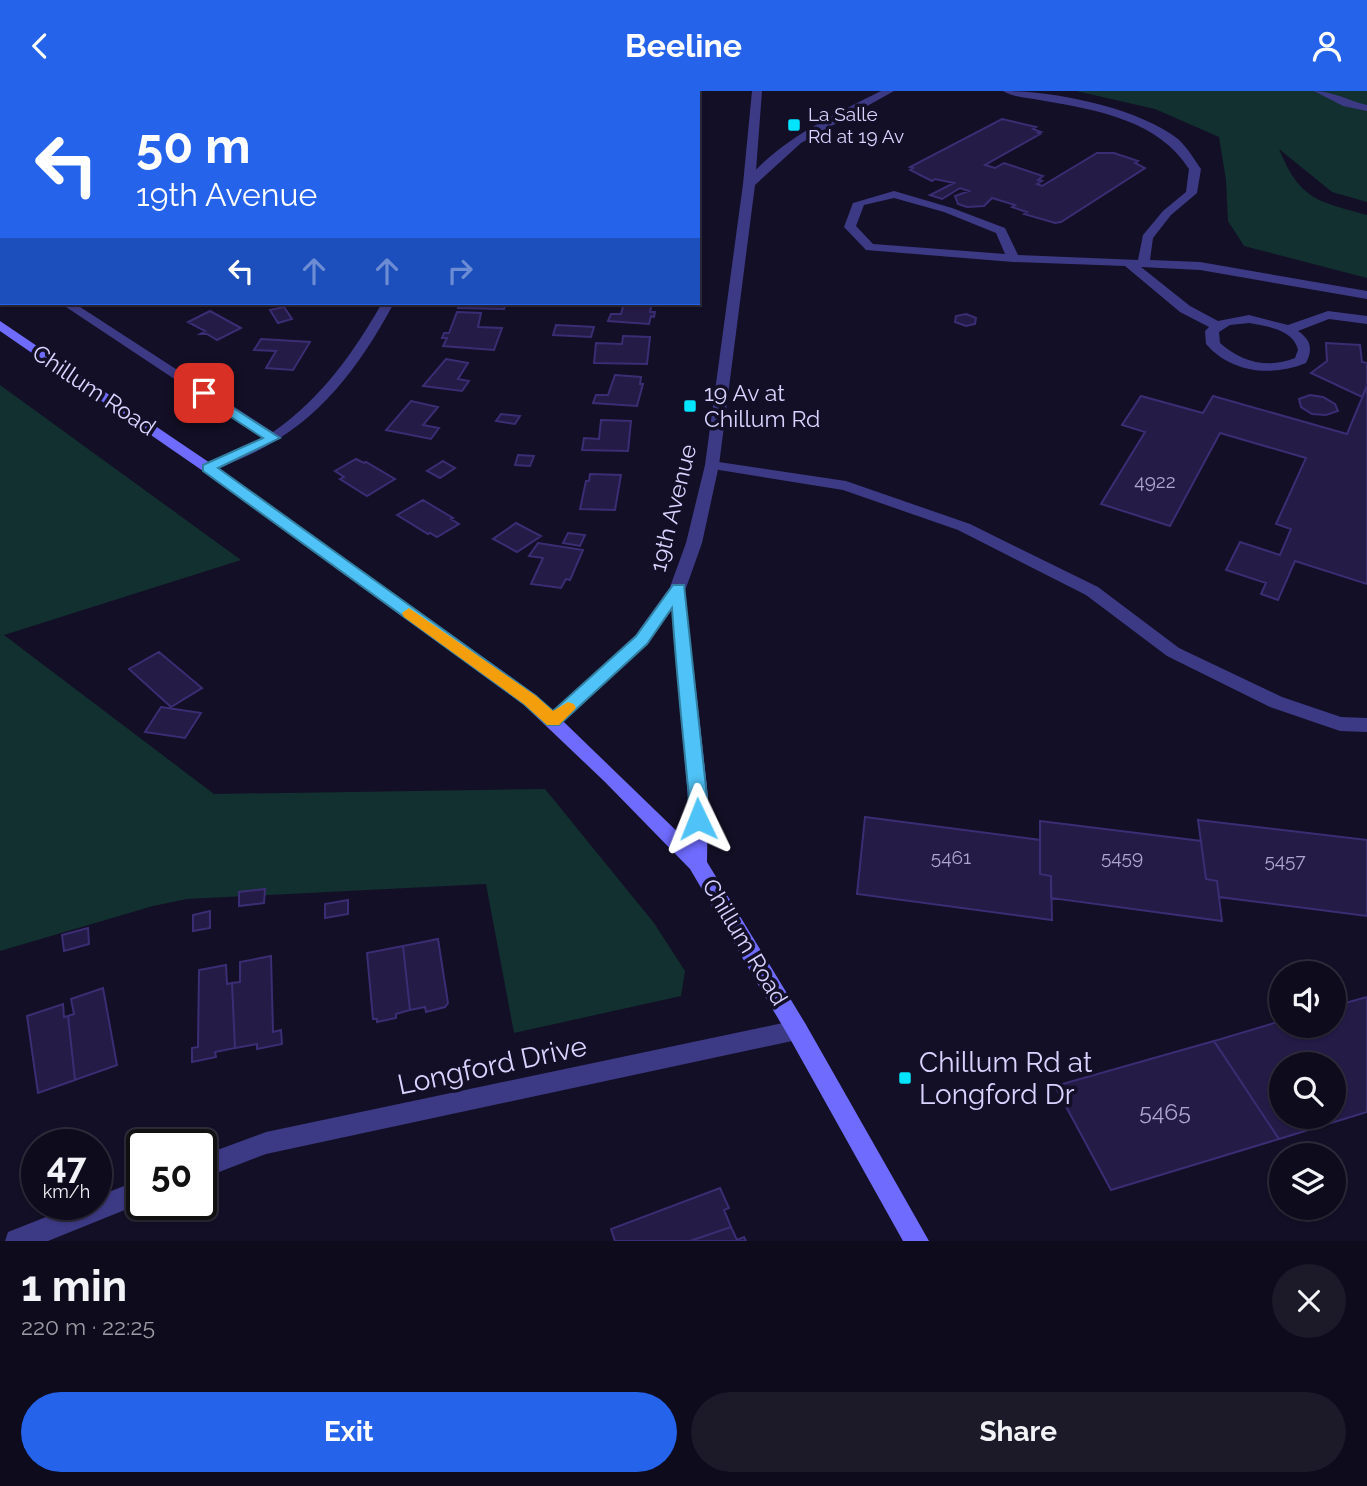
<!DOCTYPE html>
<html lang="en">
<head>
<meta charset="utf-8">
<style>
	body { margin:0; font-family:Raleway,sans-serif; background:#1c1929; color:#f1f3f6; height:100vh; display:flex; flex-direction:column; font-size:26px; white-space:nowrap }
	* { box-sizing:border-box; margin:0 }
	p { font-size:23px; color:#9b9ba3 }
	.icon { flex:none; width:38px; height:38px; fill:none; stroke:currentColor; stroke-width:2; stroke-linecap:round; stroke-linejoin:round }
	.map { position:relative; height:1150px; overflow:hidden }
	.sheet { display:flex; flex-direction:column; background:#0e0b1c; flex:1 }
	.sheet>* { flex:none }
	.banner { position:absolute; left:0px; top:0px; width:700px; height:214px; box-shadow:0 2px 5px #0004,0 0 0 2px #2e2b3b; background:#2563eb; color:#fff; overflow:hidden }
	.fabs { position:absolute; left:1269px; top:870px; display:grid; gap:14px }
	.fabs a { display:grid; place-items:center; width:77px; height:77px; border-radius:50%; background:#0e0b1c; box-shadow:0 2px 5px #0004,0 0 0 2px #2e2b3b; font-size:35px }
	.speed { position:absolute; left:21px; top:1038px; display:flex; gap:14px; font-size:35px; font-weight:700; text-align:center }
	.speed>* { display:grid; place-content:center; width:91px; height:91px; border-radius:50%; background:#0e0b1c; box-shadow:0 2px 5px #0004,0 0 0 2px #2e2b3b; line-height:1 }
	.speed small { font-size:18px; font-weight:400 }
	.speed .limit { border:4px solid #111; border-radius:10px; background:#fff; color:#111 }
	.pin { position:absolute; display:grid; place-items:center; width:60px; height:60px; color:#fff; margin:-30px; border-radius:14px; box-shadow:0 4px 10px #0006 }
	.me { position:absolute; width:77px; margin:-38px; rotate:358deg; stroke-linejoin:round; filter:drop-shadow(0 0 5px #0008) }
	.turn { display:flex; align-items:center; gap:24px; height:147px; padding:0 21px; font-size:32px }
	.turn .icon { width:91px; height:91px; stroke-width:2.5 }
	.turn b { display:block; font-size:49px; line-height:60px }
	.lanes { display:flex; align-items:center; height:66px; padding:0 21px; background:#0003; justify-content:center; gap:35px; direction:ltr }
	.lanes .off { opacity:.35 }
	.round { display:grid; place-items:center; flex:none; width:74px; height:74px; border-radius:37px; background:#1c1929 }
	.headline { display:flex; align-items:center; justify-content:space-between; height:119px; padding:0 21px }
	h1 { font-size:42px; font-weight:700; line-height:52px }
	.action { display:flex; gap:14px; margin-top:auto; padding:14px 21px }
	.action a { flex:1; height:80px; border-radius:42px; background:#2563eb; color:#fff; font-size:28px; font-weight:700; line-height:80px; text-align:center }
	.action a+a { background:#1c1929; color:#f1f3f6 }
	header { display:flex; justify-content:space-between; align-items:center; height:91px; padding:0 21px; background:#2563eb; color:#fff; font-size:32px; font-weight:700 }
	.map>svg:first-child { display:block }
	.green { fill:#12302f }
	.building { fill:#241b47; stroke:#3b2d73; stroke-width:2; fill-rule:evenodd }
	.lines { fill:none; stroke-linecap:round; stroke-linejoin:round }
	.service { fill:#3d3a85; fill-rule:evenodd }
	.minor { fill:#3d3a85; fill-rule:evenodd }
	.tertiary { fill:#3d3a85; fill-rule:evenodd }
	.secondary { fill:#6f6bff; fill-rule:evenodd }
	.route { fill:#4fc3f7; stroke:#337fa1; stroke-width:2 }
	.slow { fill:#f59e0b }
	.poi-dot { fill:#00e5ff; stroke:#130f26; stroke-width:2.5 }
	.labels { text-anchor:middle; stroke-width:7; stroke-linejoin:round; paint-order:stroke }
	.far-poi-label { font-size:19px; fill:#d9d4ff; stroke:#130f26; text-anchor:start }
	.number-label { font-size:19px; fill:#aca6d1 }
	.street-label { font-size:23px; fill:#d9d4ff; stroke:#130f26 }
	.poi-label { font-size:23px; fill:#d9d4ff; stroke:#130f26; text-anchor:start }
	.near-number-label { font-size:23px; fill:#aca6d1 }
	.near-poi-label { font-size:28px; fill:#d9d4ff; stroke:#130f26; text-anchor:start }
	.near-street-label { font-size:28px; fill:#d9d4ff; stroke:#130f26 }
</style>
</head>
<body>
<header><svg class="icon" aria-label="back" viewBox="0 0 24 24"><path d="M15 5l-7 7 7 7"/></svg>Beeline<svg class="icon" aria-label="person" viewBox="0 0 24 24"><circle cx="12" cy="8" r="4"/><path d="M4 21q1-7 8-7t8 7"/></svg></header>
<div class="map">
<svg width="1367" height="1150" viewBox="0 0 1367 1150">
	<rect width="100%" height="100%" fill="#130f26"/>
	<path class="green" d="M1076 0H1367V111L1332 101 1279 58C1300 109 1317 110 1367 124V187L1244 155 1228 130 1226 89 1219 46 1155 18Z
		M0 294 241 469 4 544 214 703 545 698 654 832 685 880 681 905 514 942 486 793 187 808 153 815 0 860Z"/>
	<path class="building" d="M1002 28 1036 36 1033 38 1041 41 1038 42 1040 43 985 74 995 77 1004 72 1043 85 1038 89 1042 90 1037 93 1042 95 1097 62H1114L1138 70 1135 72 1145 77 1061 131 1055 132 1024 123 1027 121 1012 116 1015 114 992 107 984 115 967 116 958 113 955 105 969 100 960 97 942 108 930 104 954 92 935 88 932 90 910 79 913 77 910 76Z
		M460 212H506L504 218 458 217Z
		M624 212H652L650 221H655L654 226 651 225 649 233 608 230 611 223H621Z
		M284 216 292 228 278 232 270 219Z
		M210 220 241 237 217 249 207 243H200L205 240 188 231Z
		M457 221 481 222 478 236 502 237 494 259 443 255 447 247H442L444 242H449Z
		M966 223 976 227 975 233 966 235 955 231 956 225Z
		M556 234 594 236 591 246 553 244Z
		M623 245 650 246 647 273 594 272 596 252 622 253Z
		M261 248 310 251 293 279 266 277 276 260 254 259Z
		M1326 252 1360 254 1362 271 1367 272V295L1362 306 1311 282 1327 270Z
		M446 268 468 272 458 288 469 290 462 300 423 295Z
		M615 284 641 286 640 293H643L637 315 593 312 596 304H608Z
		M1367 295V493L1295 470 1278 509 1261 503 1266 492 1226 479 1240 451 1280 464 1291 438 1276 433 1306 367 1220 342 1170 435 1101 413 1145 341 1122 334 1141 305 1203 322 1213 305 1347 343Z
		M1310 304 1323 306 1335 313 1338 320 1326 324 1312 323 1301 316 1299 308Z
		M411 310 438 316 423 334 439 337 431 348 386 339Z
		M501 323 520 325 515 333 496 330Z
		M601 329 631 330 628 360 582 359 584 347 599 348Z
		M518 364 534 365 530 375 515 374Z
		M356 368 364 372 366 371 395 388 367 405 340 388 344 386 335 380Z
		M443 370 455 377 440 387 427 380Z
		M590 383 621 384 615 419 580 418 586 390H589Z
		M423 409 453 427 451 428 459 433 437 446 430 442 428 443 397 424Z
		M516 432 541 445 517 461 493 448Z
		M568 442 585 444 580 455 563 452Z
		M538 452 583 459 570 489 566 488 561 497 531 493 543 467 529 465Z
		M159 561 202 597 171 616 129 578Z
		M161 616 201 622 185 647 145 641Z
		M865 726 1040 749V783L1051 785 1052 829 857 803Z
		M1198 729 1367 749V825L1219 806 1217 790 1206 788Z
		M1040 730 1201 750 1206 788 1217 790 1222 830 1051 807V785L1040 783Z
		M265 798 264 812 239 815V801Z
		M348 809V823L325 827V813Z
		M210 820V837L193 840V824Z
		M88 837 89 853 64 860 62 844Z
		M438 848 448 912 445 916 426 921 425 916 410 919 403 855Z
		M403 855 410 919 396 923V927L377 931V928H373L367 862Z
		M271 865 273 941 281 939 282 953 257 958V953L235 957 232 892 240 891V871Z
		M226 874 227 893 232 892 235 957 215 961 216 966 192 971V957L198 956 199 879Z
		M103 897 117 974 75 989 68 925 74 923 71 908Z
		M1367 906V1021L1279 1048 1214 950 1281 930V934H1334V915ZM1281 973H1334V1026H1281Z
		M63 913 64 926 68 925 75 989 38 1002 27 925Z
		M1214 950 1279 1048 1111 1099 1055 995Z
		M720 1097 729 1117 724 1119 731 1136 690 1150H615L611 1138Z
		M731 1136 737 1149 744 1146 746 1150H690Z"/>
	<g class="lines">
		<path class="service" d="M1003 0C1054 0 1136 16 1178 48 1187 56 1194 68 1201 78L1197 102 1171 124 1153 147 1150 169 1200 171 1367 200V208L1200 179 1141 176 1190 215 1218 230 1249 224 1288 234 1328 220 1367 225V233L1329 228 1298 240C1311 249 1313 258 1306 272 1272 286 1231 282 1206 253L1205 240 1209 236 1180 221 1125 175 1013 171 866 159 844 136 853 112 894 100 952 117 1005 137 1018 164 1138 169 1143 144 1163 120 1186 101 1189 78C1159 30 1098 19 1045 10 1032 7 1014 7 1003 0ZM894 107 944 121 996 142 1005 163 873 153 856 135 864 114ZM1249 232C1267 235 1294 239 1298 259L1295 267C1268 278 1241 271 1220 252L1219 241 1230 234Z
			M1314 0C1333 0 1349 10 1367 14V20L1343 15Z
			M712 370 846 390 970 433 1098 496 1179 557 1282 606 1341 626 1367 627V641L1340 640 1270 616 1167 565 1086 504 958 439 843 399 707 377 705 374 707 371Z"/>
		<path class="minor" d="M71 0H87L70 2Z
			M492 0H502L491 2Z
			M752 0H762L755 93 749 96 743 93Z
			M0 14H2V20H0Z
			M0 165 2 166V174L0 173Z
			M60 212H74L273 341C321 308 354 261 382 212H394C356 282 313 338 238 369 228 373 218 379 208 381L201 377 203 374 263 347Z
			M797 929 805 932 808 939 805 946 797 949 266 1063 201 1088V1065L266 1041Z
			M142 1088V1112L48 1150H5L8 1141 79 1113H96V1106Z"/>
		<path class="tertiary" d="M881 0H894L801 52 755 94 719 374 702 452 686 497 647 553 559 635H547L544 630 547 625 635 545 670 496 686 452 705 374 743 93C779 49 831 25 881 0Z"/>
		<path class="secondary" d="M0 230 213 374 536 604 687 750 688 706 670 497 672 493H684L708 706 707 771 805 932 929 1150H903L789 946 690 778 605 691 524 614 203 380 0 240Z"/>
	</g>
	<path class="route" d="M204 298 280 347 218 377 536 605 553 620 636 545 673 494H684L707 706 704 733H692C686 723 690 707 688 696 682 636 676 577 672 517L647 553 559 634H547L524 613 203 380V374L263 347 199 305 198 302Z"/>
	<path class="slow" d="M409 517 536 605 553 620 568 611 574 613 576 617 559 634H547L524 613 404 526 402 522Z"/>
	<g class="poi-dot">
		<rect x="787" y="27" width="14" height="14" rx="3.5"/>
		<rect x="683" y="308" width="14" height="14" rx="3.5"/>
		<rect x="898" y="980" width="14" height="14" rx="3.5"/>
	</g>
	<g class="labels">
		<g class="far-poi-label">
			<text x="808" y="30">La Salle<tspan x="808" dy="22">Rd at 19 Av</tspan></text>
		</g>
		<g class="number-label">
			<text x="1155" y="397">4922</text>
			<text x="951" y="773">5461</text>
			<text x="1122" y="773">5459</text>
			<text x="1285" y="776">5457</text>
		</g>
		<g class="street-label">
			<text transform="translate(94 299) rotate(34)" y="8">Chillum Road</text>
			<text transform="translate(673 417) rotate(-76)" y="8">19th Avenue</text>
			<text transform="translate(745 851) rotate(59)" y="8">Chillum Road</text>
		</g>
		<g class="poi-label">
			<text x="704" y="310">19 Av at<tspan x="704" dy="26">Chillum Rd</tspan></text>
		</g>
		<g class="near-number-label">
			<text x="1165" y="1029">5465</text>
		</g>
		<g class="near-poi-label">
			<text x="919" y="981">Chillum Rd at<tspan x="919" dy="32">Longford Dr</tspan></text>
		</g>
		<g class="near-street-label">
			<text transform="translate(492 974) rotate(-12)" y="10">Longford Drive</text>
		</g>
	</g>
</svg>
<div class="fabs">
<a><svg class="icon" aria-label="sound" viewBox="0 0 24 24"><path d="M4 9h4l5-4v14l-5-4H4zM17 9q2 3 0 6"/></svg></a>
<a><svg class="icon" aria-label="search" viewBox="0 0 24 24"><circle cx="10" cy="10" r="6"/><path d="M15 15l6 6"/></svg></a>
<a><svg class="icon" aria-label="layers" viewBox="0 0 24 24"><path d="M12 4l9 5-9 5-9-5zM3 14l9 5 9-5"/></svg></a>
</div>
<div class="speed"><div>47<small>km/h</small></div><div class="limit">50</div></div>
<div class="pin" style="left:204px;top:302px;background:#d93025"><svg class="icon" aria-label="arrive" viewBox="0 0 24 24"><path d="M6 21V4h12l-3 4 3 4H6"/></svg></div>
<svg class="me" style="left:698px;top:728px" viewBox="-20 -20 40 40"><path d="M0-17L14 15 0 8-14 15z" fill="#4fc3f7" stroke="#fff" stroke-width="4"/></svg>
<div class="banner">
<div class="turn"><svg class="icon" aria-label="left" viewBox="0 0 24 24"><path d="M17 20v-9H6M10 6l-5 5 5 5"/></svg><div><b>50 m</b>19th Avenue</div></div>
<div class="lanes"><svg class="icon" aria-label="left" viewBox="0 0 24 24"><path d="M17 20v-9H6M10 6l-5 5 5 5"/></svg><svg class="icon off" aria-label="ahead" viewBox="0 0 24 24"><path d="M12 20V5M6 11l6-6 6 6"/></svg><svg class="icon off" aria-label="ahead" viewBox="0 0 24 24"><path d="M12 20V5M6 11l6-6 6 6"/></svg><svg class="icon off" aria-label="right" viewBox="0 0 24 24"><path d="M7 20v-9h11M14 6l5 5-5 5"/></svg></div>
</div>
</div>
<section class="sheet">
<div class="headline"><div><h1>1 min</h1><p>220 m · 22:25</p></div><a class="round"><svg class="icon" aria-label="close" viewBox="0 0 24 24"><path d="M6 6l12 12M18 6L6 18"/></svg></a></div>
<div class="action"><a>Exit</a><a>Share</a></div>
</section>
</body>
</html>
